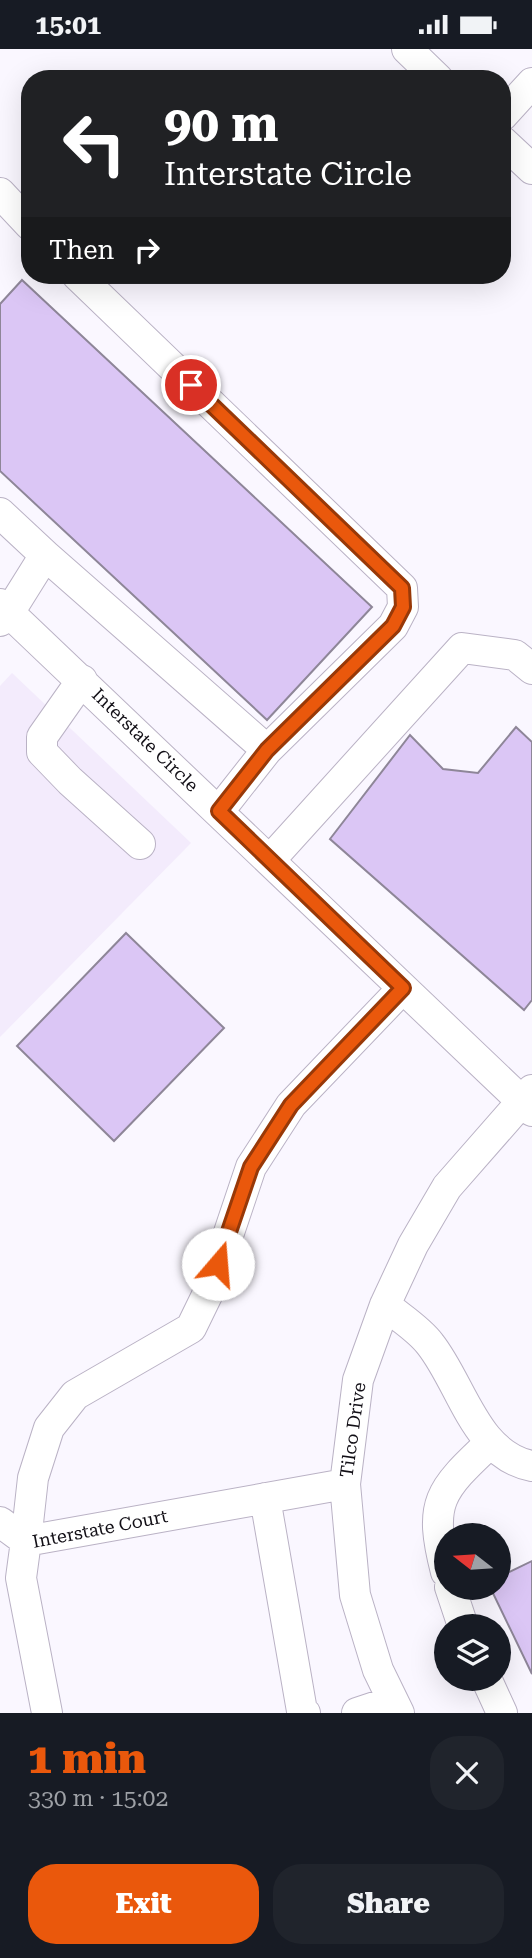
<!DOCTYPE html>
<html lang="en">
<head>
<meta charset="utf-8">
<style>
	body { margin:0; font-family:"Roboto Serif",serif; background:#20242c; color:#f1f3f6; height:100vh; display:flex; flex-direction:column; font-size:26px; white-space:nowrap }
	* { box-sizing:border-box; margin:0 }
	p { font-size:23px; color:#9ea1a6 }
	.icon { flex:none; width:38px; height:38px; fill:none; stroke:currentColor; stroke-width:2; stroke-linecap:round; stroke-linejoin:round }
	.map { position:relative; height:1664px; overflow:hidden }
	.drawer { display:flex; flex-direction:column; background:#171b24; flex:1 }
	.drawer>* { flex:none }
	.hud { position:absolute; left:21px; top:21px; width:490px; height:214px; border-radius:28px; box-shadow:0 7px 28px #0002; background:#202124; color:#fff; overflow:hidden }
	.needle { width:46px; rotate:287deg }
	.controls { position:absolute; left:434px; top:1474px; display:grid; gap:14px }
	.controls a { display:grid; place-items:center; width:77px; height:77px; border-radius:50%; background:#171b24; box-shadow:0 7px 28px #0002; font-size:35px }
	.pin { position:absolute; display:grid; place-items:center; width:60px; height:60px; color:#fff; margin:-30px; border:4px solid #fff; border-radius:50%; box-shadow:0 2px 7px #0007 }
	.me { position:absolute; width:77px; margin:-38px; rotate:18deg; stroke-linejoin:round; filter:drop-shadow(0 0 5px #0008) }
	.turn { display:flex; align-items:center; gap:24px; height:147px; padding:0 28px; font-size:32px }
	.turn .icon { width:91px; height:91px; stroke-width:2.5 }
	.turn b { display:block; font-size:49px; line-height:60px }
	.then { display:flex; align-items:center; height:66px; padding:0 28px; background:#0003; gap:14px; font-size:26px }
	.round { display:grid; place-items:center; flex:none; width:74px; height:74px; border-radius:28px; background:#20242c }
	.summary { display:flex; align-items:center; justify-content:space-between; height:119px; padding:0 28px }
	h1 { font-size:42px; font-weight:800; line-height:52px; color:#ea580c }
	.action { display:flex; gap:14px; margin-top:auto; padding:14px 28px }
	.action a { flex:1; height:80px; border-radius:28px; background:#ea580c; color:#fff; font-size:28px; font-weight:800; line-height:80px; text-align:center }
	.action a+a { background:#20242c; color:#f1f3f6 }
	.status { display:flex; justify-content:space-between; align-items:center; height:49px; padding:0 35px; background:#171b24; direction:ltr }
	.status svg { height:19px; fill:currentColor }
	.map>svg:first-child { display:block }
	.built { fill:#f3ebfc }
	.building { fill:#dbc6f5; stroke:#8e8698; stroke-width:2 }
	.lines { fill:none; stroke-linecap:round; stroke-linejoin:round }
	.minor-casing { stroke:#bab2c5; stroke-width:32 }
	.minor { stroke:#fff; stroke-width:30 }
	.route-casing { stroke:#983908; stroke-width:18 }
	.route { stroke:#ea580c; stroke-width:12 }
	.labels { text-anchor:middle; stroke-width:6; stroke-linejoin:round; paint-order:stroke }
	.street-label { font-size:18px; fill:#120f16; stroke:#fff }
</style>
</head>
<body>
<div class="status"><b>15:01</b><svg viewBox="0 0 49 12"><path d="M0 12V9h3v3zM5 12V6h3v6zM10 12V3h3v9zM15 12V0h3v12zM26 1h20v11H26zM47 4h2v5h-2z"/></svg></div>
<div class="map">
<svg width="532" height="1664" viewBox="0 0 532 1664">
	<rect width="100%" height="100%" fill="#faf7ff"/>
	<path class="built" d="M12 624 191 794 0 988V637Z"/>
	<path class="building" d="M22 231 372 558 267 671 0 422V255Z
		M516 678 532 693V951L524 961 330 790 410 686 443 720 478 724Z
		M126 884 224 979 114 1092 17 997Z
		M532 1512V1625L490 1538H499V1528Z"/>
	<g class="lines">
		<g class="minor-casing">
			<path id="minor" d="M407 0 438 30
				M502 67 532 34
				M502 92 532 120
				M0 144 30 176
				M77 226 402 539 403 558 393 577 267 701
				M0 464 45 506
				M0 555 532 1062
				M0 572 10 562 45 506 267 701 219 762
				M82 631 42 688V703L70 732 140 795
				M270 811 462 599 515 606 532 620
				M385 1256C399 1268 419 1280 430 1295 462 1335 475 1406 532 1417
				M265 1449 302 1662 305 1664
				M0 1473 26 1492
				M26 1492 33 1429 49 1379 75 1346 191 1279 210 1240 251 1118 291 1056 403 939
				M446 1523C428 1453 439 1442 490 1394
				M450 1538 463 1577
				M486 1629 502 1664
				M47 1664 21 1529 26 1492 345 1435
				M357 1664 393 1652
				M399 1664 378 1621 355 1546 345 1435 358 1331 385 1256 413 1196 447 1138 532 1041"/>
		</g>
		<use href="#minor" class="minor"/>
	</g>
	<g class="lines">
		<g class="route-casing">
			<path id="route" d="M191 336 402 539 403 558 393 577 267 701 219 762 403 939 291 1056 251 1118 218 1215"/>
		</g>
		<use href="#route" class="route"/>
	</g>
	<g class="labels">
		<g class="street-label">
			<text transform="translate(145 691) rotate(44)" y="6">Interstate Circle</text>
			<text transform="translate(353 1381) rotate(-82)" y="6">Tilco Drive</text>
			<text transform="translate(100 1480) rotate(-11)" y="6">Interstate Court</text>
		</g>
	</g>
</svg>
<div class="controls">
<a><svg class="needle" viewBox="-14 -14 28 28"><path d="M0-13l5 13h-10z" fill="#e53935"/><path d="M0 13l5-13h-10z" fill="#9ea1a6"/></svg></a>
<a><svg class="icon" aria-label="layers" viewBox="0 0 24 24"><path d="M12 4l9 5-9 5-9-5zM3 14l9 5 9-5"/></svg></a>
</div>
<div class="pin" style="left:191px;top:336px;background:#d93025"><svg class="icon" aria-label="arrive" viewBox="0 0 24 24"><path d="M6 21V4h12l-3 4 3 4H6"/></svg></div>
<svg class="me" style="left:218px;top:1215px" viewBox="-20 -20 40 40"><circle r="19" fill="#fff"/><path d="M0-13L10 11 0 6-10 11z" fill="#ea580c"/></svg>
<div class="hud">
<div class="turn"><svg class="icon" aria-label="left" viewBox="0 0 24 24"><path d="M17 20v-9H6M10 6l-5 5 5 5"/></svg><div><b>90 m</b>Interstate Circle</div></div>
<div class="then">Then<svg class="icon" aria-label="right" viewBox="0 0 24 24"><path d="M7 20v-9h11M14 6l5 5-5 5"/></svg></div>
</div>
</div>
<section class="drawer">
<div class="summary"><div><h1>1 min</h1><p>330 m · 15:02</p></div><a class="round"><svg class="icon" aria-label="close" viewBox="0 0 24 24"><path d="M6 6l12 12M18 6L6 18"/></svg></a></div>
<div class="action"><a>Exit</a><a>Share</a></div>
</section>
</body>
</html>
